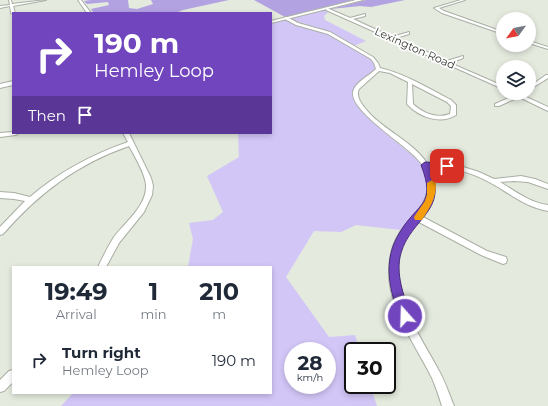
<!DOCTYPE html>
<html lang="en">
<head>
<meta charset="utf-8">
<style>
	body { margin:0; font-family:Montserrat,sans-serif; background:#f6f6f7; color:#1f2937; height:100vh; display:flex; flex-direction:column; font-size:15px; white-space:nowrap }
	* { box-sizing:border-box; margin:0 }
	p { font-size:13px; color:#747a83 }
	.icon { flex:none; width:22px; height:22px; fill:none; stroke:currentColor; stroke-width:2; stroke-linecap:round; stroke-linejoin:round }
	.map { position:relative; flex:1; overflow:hidden }
	.drawer { position:absolute; left:12px; top:266px; width:260px; height:128px; display:flex; flex-direction:column; background:#fff; border-radius:0px; box-shadow:0 2px 6px #0003 }
	.drawer>* { flex:none }
	.top-card { position:absolute; left:12px; top:12px; width:260px; height:122px; border-radius:0px; box-shadow:0 2px 6px #0003; background:#7145bd; color:#fff; overflow:hidden }
	.needle { width:26px; rotate:237deg }
	.tools { position:absolute; left:496px; top:12px; display:grid; gap:8px }
	.tools a { display:grid; place-items:center; width:40px; height:40px; border-radius:50%; background:#fff; box-shadow:0 2px 6px #0003; font-size:20px }
	.speed { position:absolute; left:284px; top:342px; display:flex; gap:8px; font-size:20px; font-weight:700; text-align:center }
	.speed>* { display:grid; place-content:center; width:52px; height:52px; border-radius:50%; background:#fff; box-shadow:0 2px 6px #0003; line-height:1 }
	.speed small { font-size:10px; font-weight:400 }
	.speed .limit { border:2px solid #111; border-radius:6px; background:#fff; color:#111 }
	.pin { position:absolute; display:grid; place-items:center; width:34px; height:34px; color:#fff; margin:-17px; border-radius:8px; box-shadow:0 2px 6px #0006 }
	.me { position:absolute; width:44px; margin:-22px; rotate:340deg; stroke-linejoin:round; filter:drop-shadow(0 0 3px #0008) }
	.turn { display:flex; align-items:center; gap:14px; height:84px; padding:0 16px; font-size:18px }
	.turn .icon { width:52px; height:52px; stroke-width:2.5 }
	.turn b { display:block; font-size:28px; line-height:34px }
	.then { display:flex; align-items:center; height:38px; padding:0 16px; background:#0003; gap:8px; font-size:15px }
	.eta { display:flex; justify-content:space-evenly; align-items:center; height:68px; text-align:center }
	.eta b { font-size:24px; font-weight:700; line-height:28px }
	ul { padding:0; list-style:none }
	li { display:flex; align-items:center; gap:12px; height:52px; padding:0 16px }
	li div { flex:1 }
	li b { display:block; font-size:15px }
	li em { font-style:normal }
	.map>svg:first-child { display:block }
	.green { fill:#d2c6f7; fill-rule:evenodd }
	.forest { fill:#b3a2e2 }
	.lines { fill:none; stroke-linecap:round; stroke-linejoin:round }
	.street-casing { stroke:#a9afa4; stroke-width:2 }
	.secondary-casing { stroke:#a9afa4; stroke-width:2 }
	.street { fill:#fff; fill-rule:evenodd }
	.secondary { fill:#fff; fill-rule:evenodd }
	.route { fill:#7145bd; stroke:#492d7b }
	.slow { fill:#f59e0b }
	.labels { text-anchor:middle; stroke-width:3.5; stroke-linejoin:round; paint-order:stroke }
	.far-street-label { font-size:11px; fill:#353833; stroke:#fff }
</style>
</head>
<body>
<div class="map">
<svg width="548" height="406" viewBox="0 0 548 406">
	<rect width="100%" height="100%" fill="#e4eade"/>
	<path class="green" d="M326 9 329 11 324 16 325 20 366 41 354 46 323 30 299 23 289 19Z
		M286 19 327 34 370 58 374 64 375 69C370 78 354 81 353 93 351 107 405 149 417 159 440 190 422 205 401 230L356 225 341 232 314 231 286 277 329 337 355 335 360 351H353V385H370L377 406H61L73 393H271V267H188L193 239 189 223 213 220 223 212 207 176 239 157 238 133H271V23ZM293 351H327V385H293Z"/>
	<path class="forest" d="M91 0H128L129 8 137 9 153 4 151 0H229L183 10 176 13H119L120 12 94 13 91 9 109 5 108 2 87 4 84 1Z
		M254 0H353L285 17Z
		M366 0H405L371 7 360 6 331 9Z"/>
	<g class="lines">
		<g class="street-casing">
			<path id="street" d="M9 0H11L12 4 46 0 13 6 15 13 13 14 11 13 10 6 0 8V6L10 5Z
				M78 0H81L91 13H87Z
				M461 0H465L439 8 444 11 503 32V34L442 13 434 8Z
				M327 8 350 18 365 14V16L353 19 392 37 409 32V34L396 38 447 61 463 56V58L450 63 503 86V89L326 10Z
				M285 17H287L298 23 330 32 373 57 378 63 380 68C405 74 428 88 451 100L456 105V115C440 125 419 117 407 104L408 82 390 73 379 71 359 89C357 93 358 97 360 101 375 127 410 138 427 163H443L460 166 479 172 494 179 521 176 535 179 548 184V189L528 182 514 181 500 182C515 191 530 203 548 205V211C529 208 514 197 498 187 477 174 453 166 429 167 439 187 435 200 421 216L487 251 506 257 507 260 506 263 503 264 481 255 417 221C412 227 407 234 403 241 383 286 418 331 438 369 445 381 449 394 454 406H442C439 397 436 387 432 378 414 342 383 302 390 260 391 250 395 240 400 232 412 215 431 203 427 180 426 174 424 168 421 163 410 147 350 112 353 92 355 82 369 76 376 69L374 63 371 59 328 34 296 25 285 19ZM412 84 447 102 451 106 450 114C436 119 423 113 413 104Z
				M529 41 548 47V49L529 43Z
				M546 75H548V78L529 90V87Z
				M512 93H523L522 95 548 107V111L519 97 499 106H495V104L515 95Z
				M13 132V133H19L16 135 0 137V133Z
				M123 133H129L151 178 153 186 152 195 144 212 119 243 106 267H98C103 257 108 246 114 237 125 222 147 206 146 185 145 173 135 157 129 146 77 164 39 193 3 234L0 235V227L25 201 14 199 0 198V192L14 193 30 197C59 172 91 155 128 142Z
				M13 370V382L4 391 0 392V380L9 371Z"/>
		</g>
		<g class="secondary-casing">
			<path id="secondary" d="M356 0H363L271 23V21Z
				M13 81V85L0 88V84Z"/>
		</g>
		<use href="#street" class="street"/>
		<use href="#secondary" class="secondary"/>
	</g>
	<path class="route" d="M425 162 447 163 451 166 447 169 430 168C449 211 411 218 401 253 395 274 404 296 411 316L409 320 405 322 401 320C389 291 382 260 400 232 417 203 437 206 421 165Z"/>
	<path class="slow" d="M432 180 436 183C436 199 430 207 422 220H415L414 217 425 201 427 195V183Z"/>
	<g class="labels">
		<g class="far-street-label">
			<text transform="translate(415 48) rotate(24)" y="4">Lexington Road</text>
		</g>
	</g>
</svg>
<div class="tools">
<a><svg class="needle" viewBox="-14 -14 28 28"><path d="M0-13l5 13h-10z" fill="#e53935"/><path d="M0 13l5-13h-10z" fill="#747a83"/></svg></a>
<a><svg class="icon" aria-label="layers" viewBox="0 0 24 24"><path d="M12 4l9 5-9 5-9-5zM3 14l9 5 9-5"/></svg></a>
</div>
<div class="speed"><div>28<small>km/h</small></div><div class="limit">30</div></div>
<div class="pin" style="left:447px;top:166px;background:#d93025"><svg class="icon" aria-label="arrive" viewBox="0 0 24 24"><path d="M6 21V4h12l-3 4 3 4H6"/></svg></div>
<svg class="me" style="left:405px;top:316px" viewBox="-20 -20 40 40"><circle r="17" fill="#7145bd" stroke="#fff" stroke-width="3"/><path d="M0-11L8 9 0 5-8 9z" fill="#fff"/></svg>
<div class="top-card">
<div class="turn"><svg class="icon" aria-label="right" viewBox="0 0 24 24"><path d="M7 20v-9h11M14 6l5 5-5 5"/></svg><div><b>190 m</b>Hemley Loop</div></div>
<div class="then">Then<svg class="icon" aria-label="arrive" viewBox="0 0 24 24"><path d="M6 21V4h12l-3 4 3 4H6"/></svg></div>
</div>
<section class="drawer">
<div class="eta">
<div><b>19:49</b><p>Arrival</p></div>
<div><b>1</b><p>min</p></div>
<div><b>210</b><p>m</p></div>
</div>
<ul>
<li><svg class="icon" aria-label="right" viewBox="0 0 24 24"><path d="M7 20v-9h11M14 6l5 5-5 5"/></svg><div><b>Turn right</b><p>Hemley Loop</p></div><em>190 m</em></li>
</ul>
</section>
</div>
</body>
</html>
